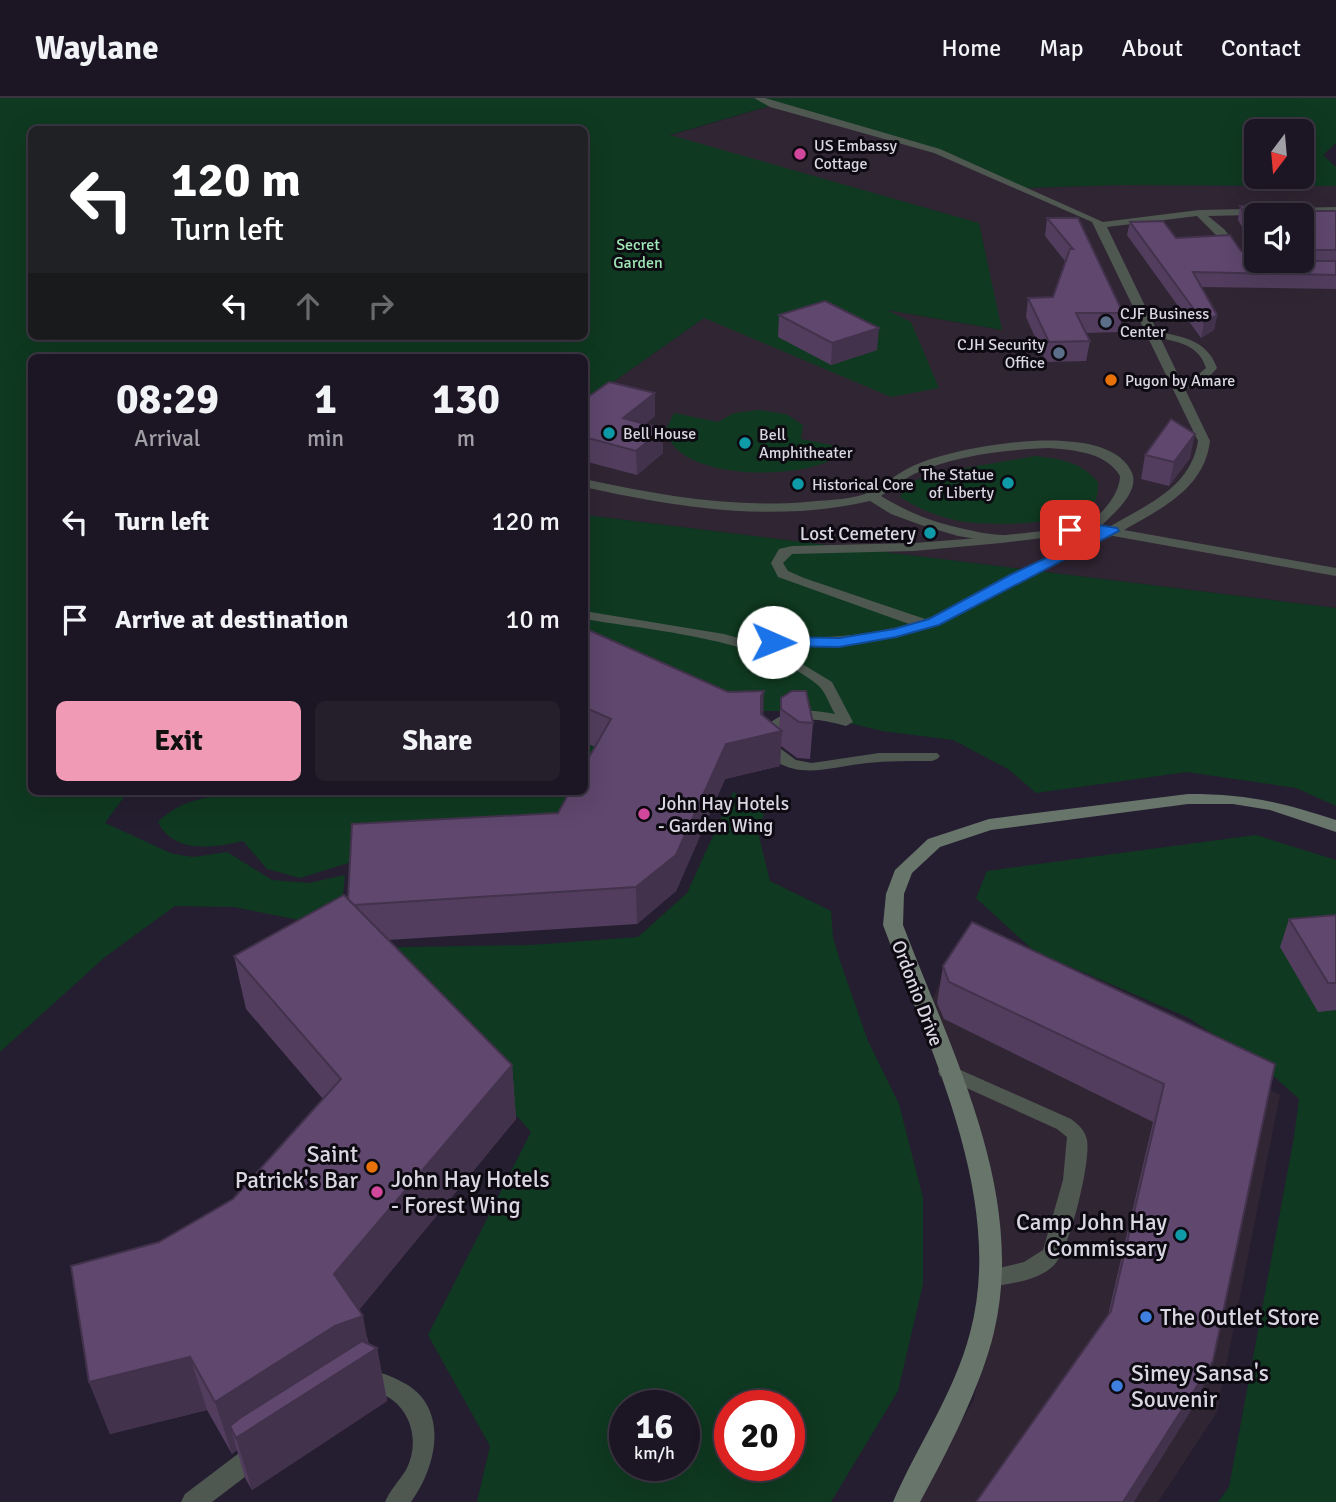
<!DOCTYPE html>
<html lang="en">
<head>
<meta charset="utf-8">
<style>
	body { margin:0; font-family:Signika,sans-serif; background:#251f2c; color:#f1f3f6; height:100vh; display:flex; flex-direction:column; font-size:26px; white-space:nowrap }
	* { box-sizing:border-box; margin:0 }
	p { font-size:23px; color:#a09fa6 }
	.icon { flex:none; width:38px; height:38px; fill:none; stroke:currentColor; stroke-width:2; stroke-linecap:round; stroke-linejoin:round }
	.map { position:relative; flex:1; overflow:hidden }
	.details { position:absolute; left:28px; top:256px; width:560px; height:441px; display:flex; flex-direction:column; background:#1c1624; border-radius:10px; box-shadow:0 7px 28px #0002,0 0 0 2px #3a3541 }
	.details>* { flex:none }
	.top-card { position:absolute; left:28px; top:28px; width:560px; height:214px; border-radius:10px; box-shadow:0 7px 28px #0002,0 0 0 2px #3a3541; background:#202124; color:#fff; overflow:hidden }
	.needle { width:46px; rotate:196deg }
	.buttons { position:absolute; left:1244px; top:21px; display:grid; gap:14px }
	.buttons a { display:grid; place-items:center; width:70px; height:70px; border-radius:10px; background:#1c1624; box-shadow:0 7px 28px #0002,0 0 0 2px #3a3541; font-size:35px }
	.speed { position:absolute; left:609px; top:1292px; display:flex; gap:14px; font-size:35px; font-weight:700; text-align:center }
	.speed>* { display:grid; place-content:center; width:91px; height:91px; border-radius:50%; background:#1c1624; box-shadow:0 7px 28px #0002,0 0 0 2px #3a3541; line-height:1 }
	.speed small { font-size:18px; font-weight:400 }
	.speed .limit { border:10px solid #d22; background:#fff; color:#111 }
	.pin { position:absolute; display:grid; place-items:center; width:60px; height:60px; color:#fff; margin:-30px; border-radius:14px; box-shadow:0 4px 10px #0006 }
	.me { position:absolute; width:77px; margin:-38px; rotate:91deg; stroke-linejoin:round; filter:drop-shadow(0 0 5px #0008) }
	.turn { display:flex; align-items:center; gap:24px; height:147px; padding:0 28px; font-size:32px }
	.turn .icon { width:91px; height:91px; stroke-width:2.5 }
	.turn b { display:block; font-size:49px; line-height:60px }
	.lanes { display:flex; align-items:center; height:66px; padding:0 28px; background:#0003; justify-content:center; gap:35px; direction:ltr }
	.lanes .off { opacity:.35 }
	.eta { display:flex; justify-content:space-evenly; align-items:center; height:119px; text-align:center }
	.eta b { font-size:42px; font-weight:700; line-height:49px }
	.cta { display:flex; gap:14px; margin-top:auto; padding:14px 28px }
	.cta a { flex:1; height:80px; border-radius:10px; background:#f09ab6; color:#111; font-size:28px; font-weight:700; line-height:80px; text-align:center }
	.cta a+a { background:#251f2c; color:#f1f3f6 }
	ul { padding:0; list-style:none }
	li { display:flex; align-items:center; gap:21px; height:98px; padding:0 28px }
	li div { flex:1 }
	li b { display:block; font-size:26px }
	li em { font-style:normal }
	header { display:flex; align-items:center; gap:42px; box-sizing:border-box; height:98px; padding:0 35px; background:#1c1624; border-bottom:2px solid #3a3541 }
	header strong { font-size:33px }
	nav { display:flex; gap:38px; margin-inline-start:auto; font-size:24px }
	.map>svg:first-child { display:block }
	.commercial { fill:#302533; fill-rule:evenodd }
	.green { fill:#0f3920; fill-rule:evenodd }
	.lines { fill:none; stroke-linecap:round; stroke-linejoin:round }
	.lane { fill:#4f5751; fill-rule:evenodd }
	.street { fill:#4f5751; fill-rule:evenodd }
	.secondary { fill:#68756b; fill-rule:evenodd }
	.wall { fill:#523d5e; fill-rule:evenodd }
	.shaded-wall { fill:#42324c }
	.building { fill:#5f476d; stroke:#42324c; stroke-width:2 }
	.route { fill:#1a73e8; stroke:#114b97; stroke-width:2 }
	.hotel-dot { fill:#d1479c; stroke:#0d0a11; stroke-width:2.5 }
	.service-dot { fill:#5c6f8a; stroke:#0d0a11; stroke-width:2.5 }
	.food-dot { fill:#e8710a; stroke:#0d0a11; stroke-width:2.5 }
	.culture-dot { fill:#0f9aa8; stroke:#0d0a11; stroke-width:2.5 }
	.shop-dot { fill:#3f7fe0; stroke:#0d0a11; stroke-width:2.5 }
	.labels { text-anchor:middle; stroke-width:6; stroke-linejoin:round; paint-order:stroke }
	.far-poi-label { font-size:16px; fill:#dad6e2; stroke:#0d0a11; text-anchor:start }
	.far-park-label { font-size:16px; fill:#a0e8b7; stroke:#0d0a11 }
	.poi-label { font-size:19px; fill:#dad6e2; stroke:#0d0a11; text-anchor:end }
	.street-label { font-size:19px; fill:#dad6e2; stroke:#0d0a11 }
	.near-poi-label { font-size:23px; fill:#dad6e2; stroke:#0d0a11; text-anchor:start }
</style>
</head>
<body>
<header>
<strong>Waylane</strong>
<nav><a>Home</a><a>Map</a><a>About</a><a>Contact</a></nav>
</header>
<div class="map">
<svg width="1336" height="1404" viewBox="0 0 1336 1404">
	<rect width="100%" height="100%" fill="#251e30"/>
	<path class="commercial" d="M773 7 937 53 1025 90 1121 87 1336 88V510L585 417V304L704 220 795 196 1001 232 979 125 669 38ZM1256 117H1302V163H1256Z
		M960 840 1280 997 1217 1314 1158 1404H910L973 1304 990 1232 998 1164 927 913Z"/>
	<path class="green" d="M0 0H1336V45L1323 57 1336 69V88L1121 87 1025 90 937 53 773 7 670 37 979 125 1002 232 887 212 911 224 939 290 891 299 704 220 585 304 584 259H32V693H134L124 699 105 725 173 756 194 759 227 754 272 782 309 785 345 777 339 836 355 850 531 847 638 839 687 795 733 694 766 709 758 734 770 783 831 813 833 839 841 866 868 943 899 1006 923 1100V1186L898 1293 831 1404H477L490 1348 428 1237 531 1034 472 967 299 822 234 809 175 808 105 859 0 954ZM32 32H584V238H32ZM1256 33H1302V79H1256ZM625 1307H684V1367H625ZM730 1307H789V1367H730Z
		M758 312 786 316 803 327 801 341 846 350C841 355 835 360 829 363 793 380 700 381 673 347 670 343 668 337 666 332L674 315 718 324 734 315Z
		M1036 358C1064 362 1079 363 1098 384 1098 394 1098 402 1090 408 1064 428 986 429 955 422 936 418 917 410 900 399L907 386 930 376Z
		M585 417 1336 510V708L1296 690 1187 674 1036 695 1008 671 953 642 882 633 799 613H762L585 548Z
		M585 644 612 657 560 751 358 762 300 780 267 771 243 743C214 750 173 756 158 724 184 699 209 699 243 696L245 693H584Z
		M1256 737 1336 762V1404H1218L1229 1389 1294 1039 1299 1001 1268 973 1189 920 1034 853 976 800 987 773Z"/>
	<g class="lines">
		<path class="lane" d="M1153 233C1180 238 1207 241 1217 270 1208 282 1192 293 1176 291V287L1194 280 1206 270C1198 244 1173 243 1149 238L1148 236Z
			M1112 429 1118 433 1116 436C1084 451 1051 466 1020 483 996 495 973 511 949 522 890 548 822 550 758 547L784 555 832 584 853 624 846 628C821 622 798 615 776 634L777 648 796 662 812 665 879 655H937L940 658 937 661 932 663C910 663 888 663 867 665 828 669 790 686 761 649L762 633C780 610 808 610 835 616 830 608 826 595 819 588 764 541 655 533 584 521V513L724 536 742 541 749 538C803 541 857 541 909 526L778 479 771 465 779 451 792 448 914 445 1005 438V444L1001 445 914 453 792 456 783 465 788 473 804 480 925 521 939 516 1010 477Z
			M947 966 1071 1021C1078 1026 1085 1032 1087 1042 1091 1063 1070 1150 1055 1166 1040 1183 1011 1185 990 1189L982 1186 979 1180 982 1174 1024 1164 1043 1152 1063 1082 1067 1039 1057 1031 940 978 938 973 940 968Z
			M369 1274C382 1273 395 1280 406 1286 450 1312 436 1370 411 1404H385C390 1392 399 1383 406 1372 421 1344 411 1306 379 1295 372 1292 366 1295 358 1292L355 1285 358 1278Z
			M259 1343 267 1346 271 1354 267 1362 212 1404H181L185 1396 251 1346Z"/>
		<path class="street" d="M754 0H765L940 51 1103 124 1199 112 1336 109V115L1208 118 1224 131 1241 153V157L1237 158 1197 118 1107 129 1210 343C1204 391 1162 410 1124 432L1336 470V478L1091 434 1001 445 958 438 921 427 891 416 870 403C775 425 678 410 584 389V381C658 397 731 410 806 404 825 402 847 402 865 396 884 388 900 372 920 365 962 348 1109 320 1132 375 1140 394 1113 416 1101 428L1109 429C1146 407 1191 390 1198 343L1092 124 934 55 770 9ZM1049 350C1073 352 1106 354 1120 378 1120 395 1103 416 1088 425 1080 430 1016 436 1003 437 990 437 973 433 960 430 932 424 905 413 881 398 892 391 902 382 914 376 956 357 1003 352 1049 350Z"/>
		<path class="secondary" d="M1188 696C1248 696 1280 704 1336 722V734L1270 712 1233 706H1188L991 732 940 749 912 775 904 796 903 827C951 954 1027 1094 994 1234 982 1286 946 1357 920 1404H893C917 1348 954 1296 970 1235 1006 1100 929 951 883 827L886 796 895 772 928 741 989 721Z"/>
	</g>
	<path class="wall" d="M1240 108 1270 113H1336V191L1201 189 1217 217 1214 232 1201 240 1127 137 1130 124 1176 140 1246 155 1243 150 1246 136 1238 122ZM1256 117H1302V163H1256Z
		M1047 120H1078L1123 215 1119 234 1085 235 1090 243 1086 263 1046 264 1026 219 1028 200 1053 199 1065 163 1045 138Z
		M779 217 877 252 831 267 778 239Z
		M584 302 655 318 645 326 663 331V355L637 377 584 363Z
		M1145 357 1190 360 1169 388 1141 381Z
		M584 530 763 618 779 630 781 600 813 625 810 661 797 660 781 648 780 668 725 681 676 793 637 826 388 842 512 967 516 1021 359 1212 369 1246 377 1250 387 1303 252 1392 245 1380 237 1352 232 1356 207 1312 110 1336 89 1284 159 1144 233 1101 323 1001 246 911 234 858 558 715 595 649 584 644Z
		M1336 817V912L1318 914 1280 849 1289 821Z
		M943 868 1275 966 1199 1300 1108 1217 1153 1024 944 921 937 905Z"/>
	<path class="shaded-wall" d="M1217 217 1214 232 1201 240 1204 225Z
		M879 230 877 252 831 267 832 245Z
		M655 295V318L623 344V320Z
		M663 331V355L637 377 636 353Z
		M1195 336 1190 360 1169 388 1174 364Z
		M764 593 763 628 759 633 761 598Z
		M782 633 780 668 725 681 676 793 637 826 636 789 726 646Z
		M512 967 516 1021 350 1223 363 1218 370 1255 377 1250 387 1303 252 1392 236 1340 230 1328 237 1352 232 1356 215 1304 334 1176Z
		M190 1259 207 1312 110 1336 89 1284Z
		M1213 1263 1199 1300 1134 1404H1123Z"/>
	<path class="building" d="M1240 108H1266L1270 113H1336V152H1302V117H1256V135Z
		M1047 120H1078L1123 215H1076L1090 243 1049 244 1028 200 1053 199 1070 151H1073Z
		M1163 123 1176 140 1230 137 1241 153 1256 158V163H1336V177L1193 174 1217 217 1204 225 1130 124Z
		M1246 136H1256V146L1252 145Z
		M825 203 879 230 832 245 779 217Z
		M609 284 655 295 623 320 663 331 636 353 584 339V302Z
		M1171 321 1195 336 1174 364 1145 357Z
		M584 530 728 594 764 593 761 598V616L782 633 726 646 676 757 636 789 354 807 348 801 352 726 558 715 570 693H584V668L611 621 584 609Z
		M792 593H806L813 625 799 624 781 611V600Z
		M344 797 512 967 334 1176 363 1218 335 1228 215 1304 190 1259 89 1284 71 1168 159 1144 233 1101 341 981 234 858Z
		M1336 817V885H1328L1289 821Z
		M972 824 1275 966 1213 1263 1123 1404H976L1111 1213 1164 986 949 884 943 868Z
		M362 1243 377 1250 236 1340 230 1328 240 1320Z"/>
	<path class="route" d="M1091 426 1117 430 1119 433 939 527 896 539 839 549 773 548 766 544 773 539 839 540 894 531 929 521 1010 477 1099 435 1070 436 1064 432 1070 428Z"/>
	<g class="hotel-dot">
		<circle cx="800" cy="56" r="7"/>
		<circle cx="644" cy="716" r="7"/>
		<circle cx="377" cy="1094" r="7"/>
	</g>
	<g class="service-dot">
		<circle cx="1106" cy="224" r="7"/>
		<circle cx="1059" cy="255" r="7"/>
	</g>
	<g class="food-dot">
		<circle cx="1111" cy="282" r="7"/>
		<circle cx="372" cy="1069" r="7"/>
	</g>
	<g class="culture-dot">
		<circle cx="609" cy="335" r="7"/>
		<circle cx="745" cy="345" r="7"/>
		<circle cx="1008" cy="385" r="7"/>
		<circle cx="798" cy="386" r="7"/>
		<circle cx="930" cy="435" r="7"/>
		<circle cx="1181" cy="1137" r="7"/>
	</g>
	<g class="shop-dot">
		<circle cx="1146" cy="1219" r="7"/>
		<circle cx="1117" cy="1288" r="7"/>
	</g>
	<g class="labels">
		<g class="far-poi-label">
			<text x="814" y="53">US Embassy<tspan x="814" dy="18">Cottage</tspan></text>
			<text x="1120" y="221">CJF Business<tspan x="1120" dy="18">Center</tspan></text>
			<text x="1045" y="252" text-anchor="end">CJH Security<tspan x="1045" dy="18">Office</tspan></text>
			<text x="1125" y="288">Pugon by Amare</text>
			<text x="623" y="341">Bell House</text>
			<text x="759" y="342">Bell<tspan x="759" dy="18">Amphitheater</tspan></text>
			<text x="994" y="382" text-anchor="end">The Statue<tspan x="994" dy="18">of Liberty</tspan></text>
			<text x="812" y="392">Historical Core</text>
		</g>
		<g class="far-park-label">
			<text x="638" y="152">Secret<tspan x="638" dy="18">Garden</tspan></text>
		</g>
		<g class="poi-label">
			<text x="916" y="442">Lost Cemetery</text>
			<text x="658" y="712" text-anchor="start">John Hay Hotels<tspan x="658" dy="22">- Garden Wing</tspan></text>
		</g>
		<g class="street-label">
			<text transform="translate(918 895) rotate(69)" y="7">Ordonio Drive</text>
		</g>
		<g class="near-poi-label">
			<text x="358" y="1064" text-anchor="end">Saint<tspan x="358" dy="26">Patrick's Bar</tspan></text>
			<text x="391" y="1089">John Hay Hotels<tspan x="391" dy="26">- Forest Wing</tspan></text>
			<text x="1167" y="1132" text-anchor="end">Camp John Hay<tspan x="1167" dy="26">Commissary</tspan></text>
			<text x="1160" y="1227">The Outlet Store</text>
			<text x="1131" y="1283">Simey Sansa's<tspan x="1131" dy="26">Souvenir</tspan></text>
		</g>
	</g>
</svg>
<div class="buttons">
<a><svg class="needle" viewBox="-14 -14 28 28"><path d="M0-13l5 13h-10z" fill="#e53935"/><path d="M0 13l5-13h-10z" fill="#a09fa6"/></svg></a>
<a><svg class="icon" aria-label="sound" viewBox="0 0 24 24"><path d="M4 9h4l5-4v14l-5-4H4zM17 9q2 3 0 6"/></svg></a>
</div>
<div class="speed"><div>16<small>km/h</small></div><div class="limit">20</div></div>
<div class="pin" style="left:1070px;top:432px;background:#d93025"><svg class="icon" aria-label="arrive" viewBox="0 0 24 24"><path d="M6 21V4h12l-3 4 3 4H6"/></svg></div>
<svg class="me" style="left:773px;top:544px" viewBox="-20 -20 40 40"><circle r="19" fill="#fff"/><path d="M0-13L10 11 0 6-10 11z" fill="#1a73e8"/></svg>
<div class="top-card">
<div class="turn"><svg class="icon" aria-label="left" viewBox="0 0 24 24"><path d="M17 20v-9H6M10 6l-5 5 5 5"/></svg><div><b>120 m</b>Turn left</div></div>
<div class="lanes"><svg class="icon" aria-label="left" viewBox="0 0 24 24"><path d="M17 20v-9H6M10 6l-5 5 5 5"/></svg><svg class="icon off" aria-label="ahead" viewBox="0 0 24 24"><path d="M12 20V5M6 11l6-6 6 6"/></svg><svg class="icon off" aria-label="right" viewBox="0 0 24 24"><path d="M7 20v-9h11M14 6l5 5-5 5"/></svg></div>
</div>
<section class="details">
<div class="eta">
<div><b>08:29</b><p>Arrival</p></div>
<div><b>1</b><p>min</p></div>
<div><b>130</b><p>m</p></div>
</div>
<ul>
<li><svg class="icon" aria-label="left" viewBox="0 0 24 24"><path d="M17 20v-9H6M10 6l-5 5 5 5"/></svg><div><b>Turn left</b></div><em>120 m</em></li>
<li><svg class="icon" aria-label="arrive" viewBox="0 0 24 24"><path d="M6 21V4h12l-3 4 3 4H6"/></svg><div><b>Arrive at destination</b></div><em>10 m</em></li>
</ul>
<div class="cta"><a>Exit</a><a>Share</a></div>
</section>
</div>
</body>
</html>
